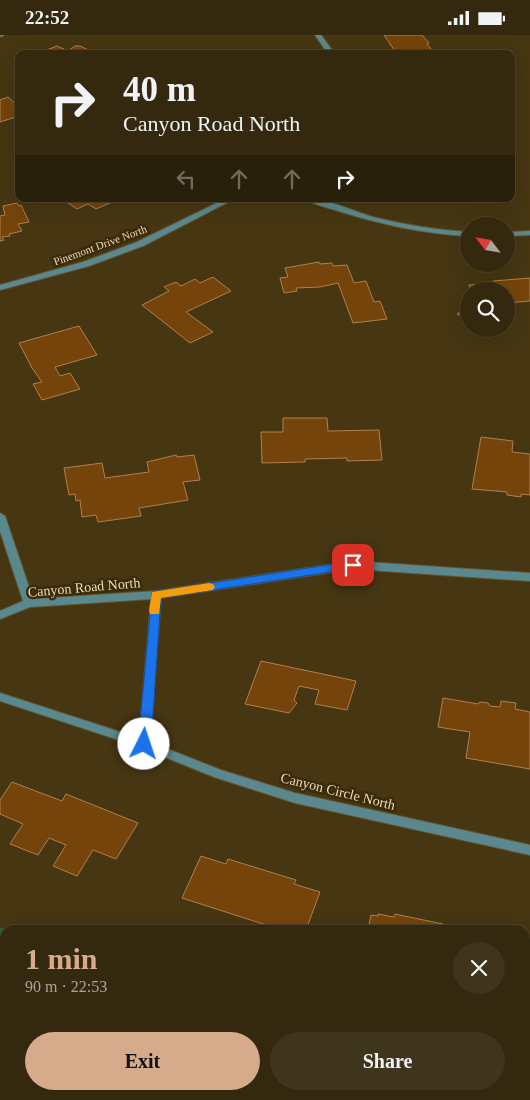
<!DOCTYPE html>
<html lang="en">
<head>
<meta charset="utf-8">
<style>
	body { margin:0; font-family:Georgia,serif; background:#3f341c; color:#f1f3f6; height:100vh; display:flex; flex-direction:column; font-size:19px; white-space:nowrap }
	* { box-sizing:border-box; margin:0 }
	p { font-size:16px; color:#a9a69e }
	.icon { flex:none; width:28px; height:28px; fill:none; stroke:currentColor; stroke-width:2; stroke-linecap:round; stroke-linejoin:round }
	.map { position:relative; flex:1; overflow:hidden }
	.drawer { position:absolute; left:0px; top:890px; width:530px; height:175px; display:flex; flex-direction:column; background:#34280e; border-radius:15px 15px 0 0; box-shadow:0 5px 20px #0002,0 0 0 1px #4e442e }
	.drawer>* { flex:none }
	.guide { position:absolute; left:15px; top:15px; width:500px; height:152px; border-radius:10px; box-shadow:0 5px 20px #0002,0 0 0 1px #4e442e; background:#34280e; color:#f1f3f6; overflow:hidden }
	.needle { width:32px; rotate:301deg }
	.buttons { position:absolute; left:460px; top:182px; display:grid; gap:10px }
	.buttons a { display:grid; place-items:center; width:55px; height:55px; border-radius:50%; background:#34280e; box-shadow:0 5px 20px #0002,0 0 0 1px #4e442e; font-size:25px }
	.pin { position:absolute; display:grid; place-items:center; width:42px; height:42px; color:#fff; margin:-21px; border-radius:10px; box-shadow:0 2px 8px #0006 }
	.me { position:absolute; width:55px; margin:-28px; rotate:4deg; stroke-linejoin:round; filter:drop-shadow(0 0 4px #0008) }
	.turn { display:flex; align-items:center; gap:18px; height:105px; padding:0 25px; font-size:22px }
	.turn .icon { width:65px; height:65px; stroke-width:2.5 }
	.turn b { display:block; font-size:35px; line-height:42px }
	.lanes { display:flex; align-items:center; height:48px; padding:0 25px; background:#0003; justify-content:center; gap:25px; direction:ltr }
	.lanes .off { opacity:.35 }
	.round { display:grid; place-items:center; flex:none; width:52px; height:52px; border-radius:26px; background:#3f341c }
	.summary { display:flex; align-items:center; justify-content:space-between; height:85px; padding:0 25px }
	h1 { font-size:30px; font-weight:700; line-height:38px; color:#d6ab8b }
	.cta { display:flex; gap:10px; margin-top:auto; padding:10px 25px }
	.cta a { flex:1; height:58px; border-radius:30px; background:#d6ab8b; color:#111; font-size:20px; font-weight:700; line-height:58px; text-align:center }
	.cta a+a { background:#3f341c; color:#f1f3f6 }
	.status { display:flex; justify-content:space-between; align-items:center; height:35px; padding:0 25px; background:#34280e; direction:ltr }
	.status svg { height:14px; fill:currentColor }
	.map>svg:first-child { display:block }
	.green { fill:#315e31 }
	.building { fill:#74440b; stroke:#b37f4d }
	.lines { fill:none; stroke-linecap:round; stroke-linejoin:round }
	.minor-casing { stroke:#645431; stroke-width:2 }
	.minor { fill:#59898e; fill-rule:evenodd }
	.route { fill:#1a73e8; stroke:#114b97 }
	.slow { fill:#f59e0b }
	.labels { text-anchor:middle; stroke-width:5; stroke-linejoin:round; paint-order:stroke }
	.far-street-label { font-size:11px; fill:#eddcbc; stroke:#3b2b07 }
	.street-label { font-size:14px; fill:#eddcbc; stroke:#3b2b07 }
</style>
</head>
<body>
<div class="status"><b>22:52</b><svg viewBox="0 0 49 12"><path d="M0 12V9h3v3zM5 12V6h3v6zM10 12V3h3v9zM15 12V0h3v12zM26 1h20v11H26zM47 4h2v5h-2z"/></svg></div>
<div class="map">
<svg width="530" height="1065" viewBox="0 0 530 1065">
	<rect width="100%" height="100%" fill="#463612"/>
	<path class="green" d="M0 892 9 895H5V1060H421L434 1065H0Z"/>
	<path class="building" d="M384 0H422L429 8 427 9 431 14 427 15 430 19H397Z
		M57 11 68 16 75 11H80L97 19H36Z
		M8 62 19 72V81L0 87V65Z
		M62 164H119L96 174 88 169 77 174Z
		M17 168 19 171 21 170 29 187 18 189 22 196 9 199 10 201 2 202 4 205 0 206V181L5 180 3 171Z
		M319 227 320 229 332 228 333 231 347 230 354 248 366 246 374 267 380 266 387 284 353 288 338 248 320 252 296 253 297 256 284 258 280 243 288 242 285 233Z
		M213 242 231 256 186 277 213 297 190 308 142 270 169 256 164 252 176 247 181 251 195 244 200 248Z
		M530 243V266L506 268V256H471L469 250 494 248 493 246Z
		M469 270V285L457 279Z
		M79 291 97 320 55 332 60 341 70 338 80 354 42 365 33 349 42 347 32 333 19 308Z
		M283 383H327L328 396 379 395 382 425 347 426V423L305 424V427L262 428 261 397H283Z
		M481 402 513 406 512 417 530 419V460L521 459V462L507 460V457L472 454Z
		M176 420 177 422 194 420 200 445 183 447 188 465 139 473 141 481 98 487 96 480 82 482 80 465 76 466 75 459 69 460 64 433 102 428 105 443 149 437 147 427Z
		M261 626 356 646 347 675 315 669 319 655 299 651 294 665 297 668 289 678 245 669Z
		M443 663 478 669 480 667 488 668 490 671 500 672 501 666 516 668 515 674 530 677V734L466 723 470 697 438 692Z
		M12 747 62 766 66 759 138 788 116 824 93 815 77 841 53 831 66 810 49 803 38 820 10 809 23 789 0 779V765Z
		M201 821 226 829 228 824 296 845 294 849 320 857 306 895H282L182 863Z
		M378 879 394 882 395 879 443 889V892L459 895H368L371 880 378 881Z"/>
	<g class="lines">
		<g class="minor-casing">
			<path id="minor" d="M0 0H4L1 2Z
				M315 0H321L335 19H328Z
				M225 164H234L143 211 89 231 0 255V250L83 227 137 207Z
				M306 164C326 163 353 176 373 182 405 190 436 195 469 197V201C423 199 379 189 335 175 326 172 314 170 306 164Z
				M530 196V200L506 201V197Z
				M0 478 5 481 33 564 156 556 353 526 530 538V546L353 534 161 563 150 707 221 735 295 758 530 810V820L295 768 214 742 140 712 0 666V658L139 703 151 564 30 572 0 584V576L23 566 0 496Z"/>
		</g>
		<use href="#minor" class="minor"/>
	</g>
	<path class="route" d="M353 526 359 530 357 533 161 563 151 709 149 712H140L138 709 152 557Z"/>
	<path class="slow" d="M209 548 213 549 215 552 213 555 161 563 159 579H150L149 576 152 557Z"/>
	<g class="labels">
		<g class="far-street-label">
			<text transform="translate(100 210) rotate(-20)" y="4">Pinemont Drive North</text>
		</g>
		<g class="street-label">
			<text transform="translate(84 552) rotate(-5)" y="5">Canyon Road North</text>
			<text transform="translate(338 756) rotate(14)" y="5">Canyon Circle North</text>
		</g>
	</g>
</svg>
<div class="buttons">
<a><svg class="needle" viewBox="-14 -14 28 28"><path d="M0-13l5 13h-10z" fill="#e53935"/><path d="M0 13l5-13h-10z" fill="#a9a69e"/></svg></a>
<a><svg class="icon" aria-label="search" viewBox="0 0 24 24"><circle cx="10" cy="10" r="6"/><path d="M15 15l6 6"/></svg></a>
</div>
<div class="pin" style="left:353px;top:530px;background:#d93025"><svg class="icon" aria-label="arrive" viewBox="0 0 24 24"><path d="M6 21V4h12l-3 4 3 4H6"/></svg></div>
<svg class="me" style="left:144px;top:709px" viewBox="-20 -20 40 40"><circle r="19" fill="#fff"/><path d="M0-13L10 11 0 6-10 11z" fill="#1a73e8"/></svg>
<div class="guide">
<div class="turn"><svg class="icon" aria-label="right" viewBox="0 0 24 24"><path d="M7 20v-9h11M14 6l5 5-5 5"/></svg><div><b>40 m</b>Canyon Road North</div></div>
<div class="lanes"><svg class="icon off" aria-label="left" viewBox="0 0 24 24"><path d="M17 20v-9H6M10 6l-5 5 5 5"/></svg><svg class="icon off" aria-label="ahead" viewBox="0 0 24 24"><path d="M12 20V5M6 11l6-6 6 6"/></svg><svg class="icon off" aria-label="ahead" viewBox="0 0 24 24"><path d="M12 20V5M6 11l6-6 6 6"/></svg><svg class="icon" aria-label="right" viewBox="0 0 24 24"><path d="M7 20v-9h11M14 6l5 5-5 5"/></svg></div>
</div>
<section class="drawer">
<div class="summary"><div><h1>1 min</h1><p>90 m · 22:53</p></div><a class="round"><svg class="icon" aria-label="close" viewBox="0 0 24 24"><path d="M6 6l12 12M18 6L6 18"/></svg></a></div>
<div class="cta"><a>Exit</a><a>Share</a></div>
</section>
</div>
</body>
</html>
